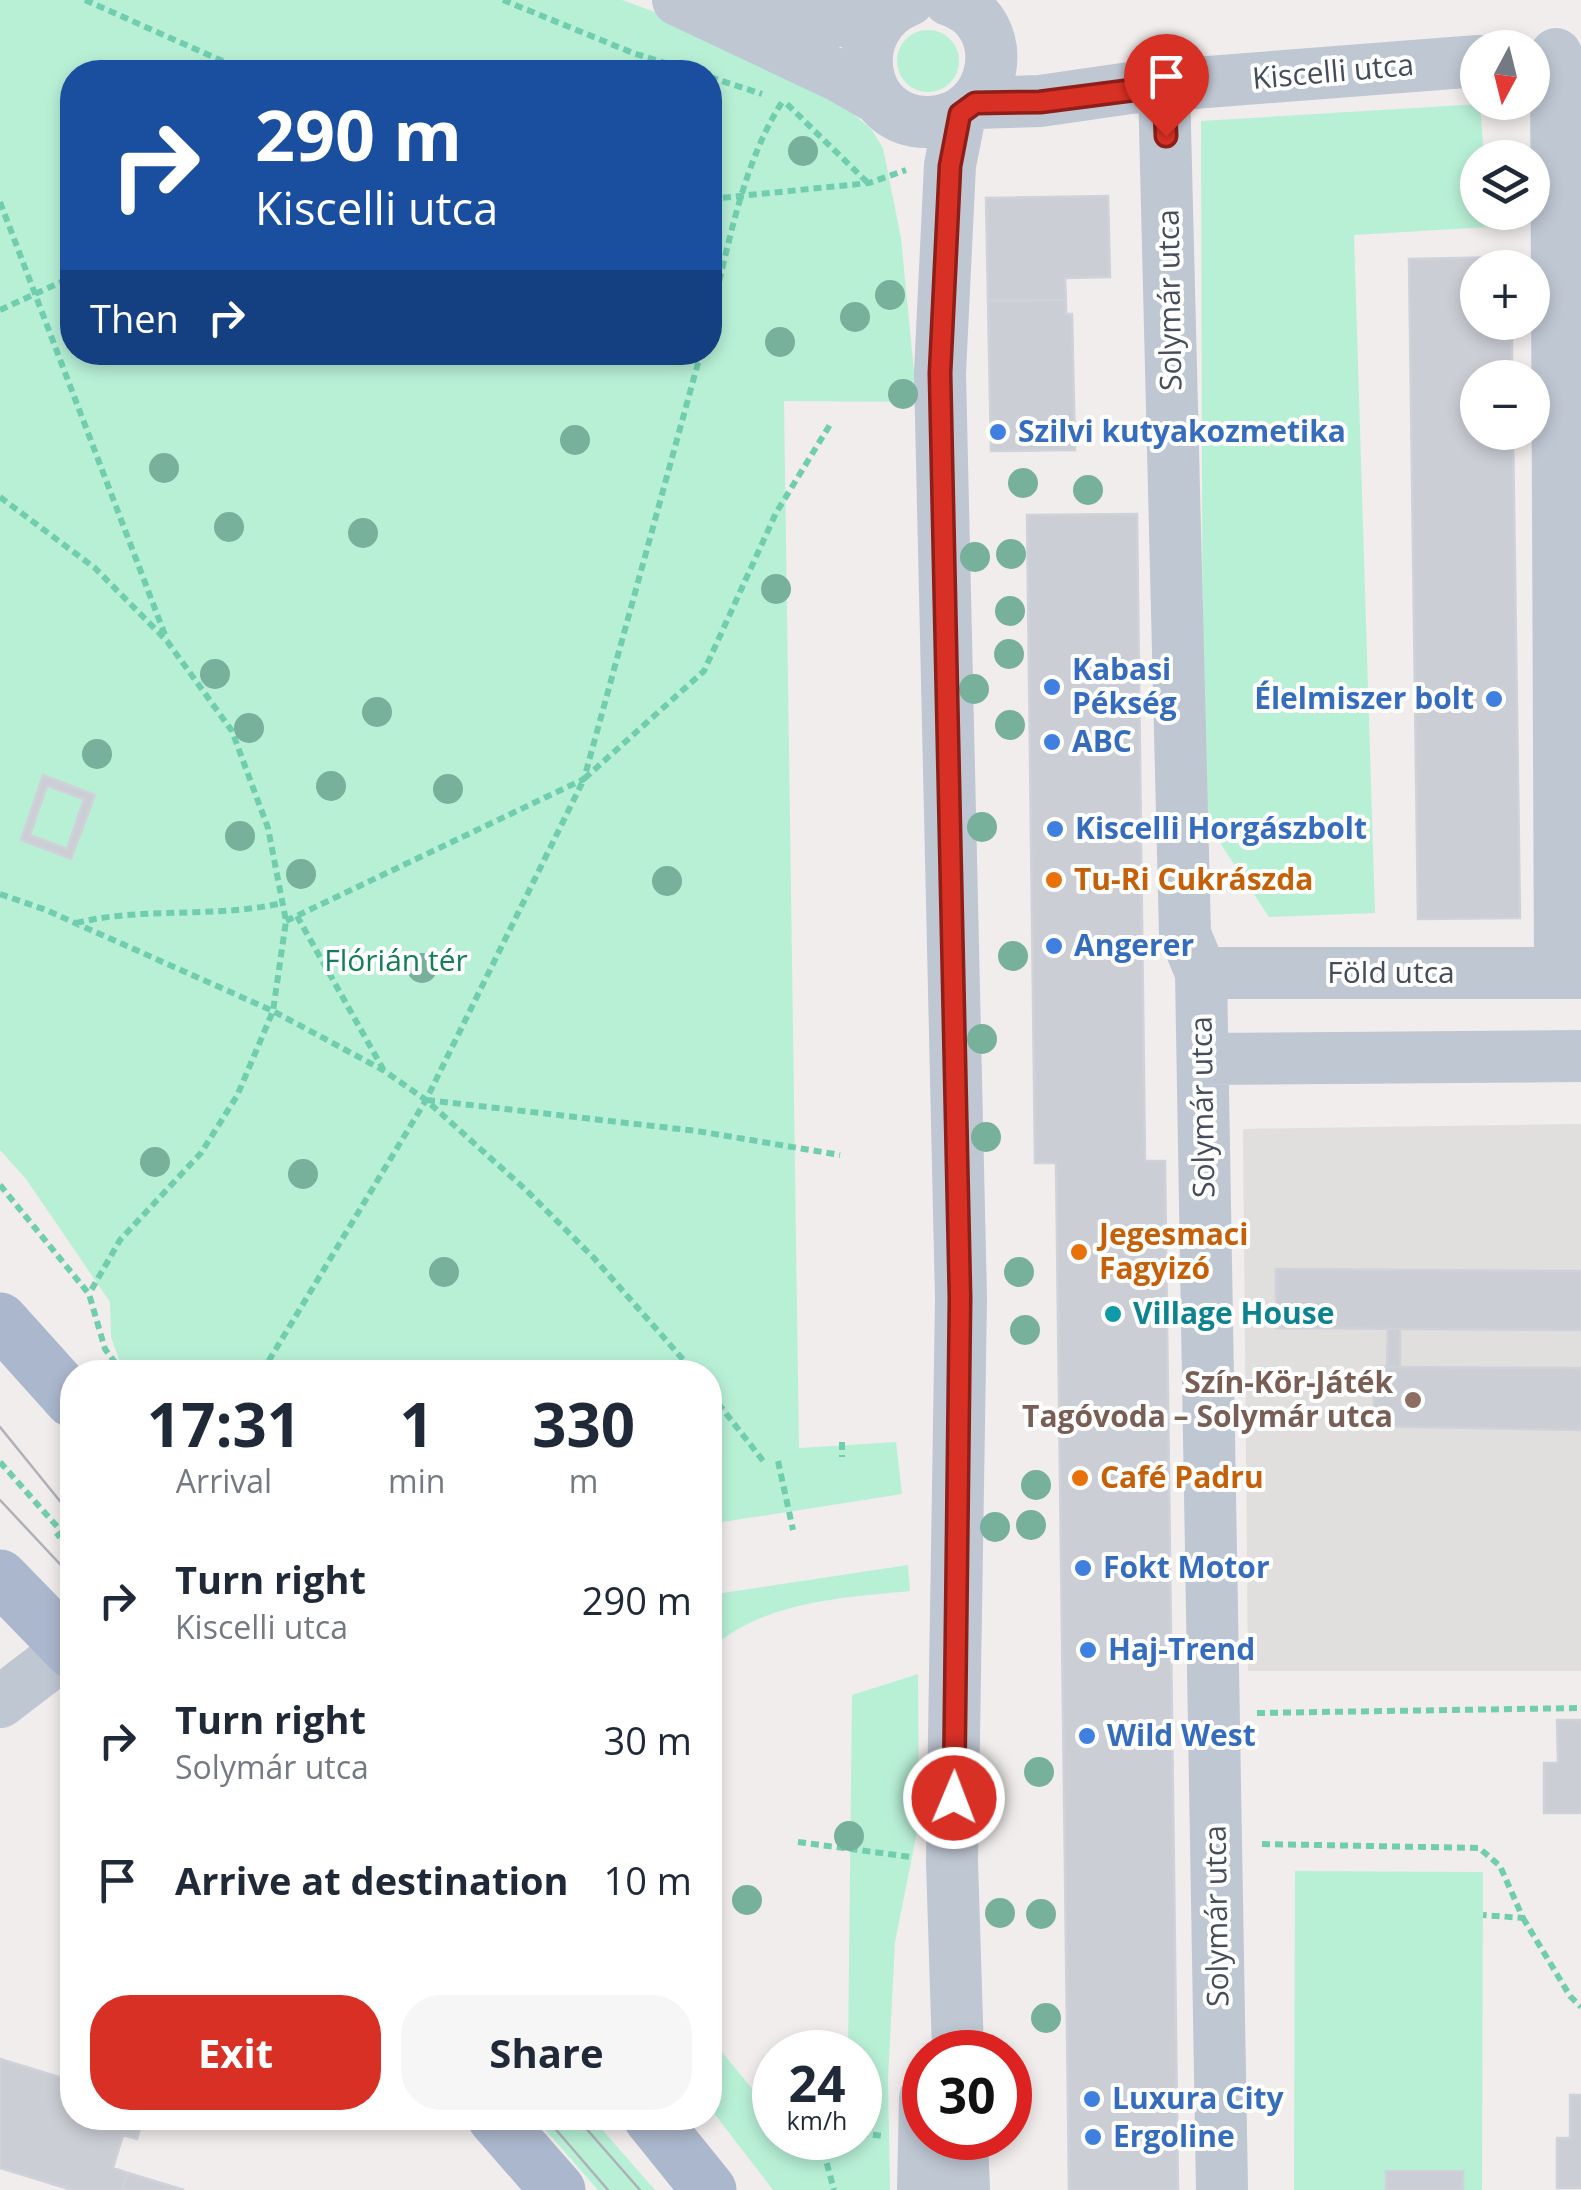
<!DOCTYPE html>
<html lang="en">
<head>
<meta charset="utf-8">
<style>
	body { margin:0; font-family:"Open Sans",sans-serif; background:#f6f6f7; color:#1f2937; height:100vh; display:flex; flex-direction:column; font-size:38px; white-space:nowrap }
	* { box-sizing:border-box; margin:0 }
	p { font-size:32px; color:#747a83 }
	.icon { flex:none; width:55px; height:55px; fill:none; stroke:currentColor; stroke-width:2; stroke-linecap:round; stroke-linejoin:round }
	.map { position:relative; flex:1; overflow:hidden }
	.drawer { position:absolute; left:60px; top:1360px; width:662px; height:770px; display:flex; flex-direction:column; background:#fff; border-radius:40px; box-shadow:0 5px 15px #0003 }
	.drawer>* { flex:none }
	.hud { position:absolute; left:60px; top:60px; width:662px; height:305px; border-radius:40px; box-shadow:0 5px 15px #0003; background:#1a4fa0; color:#fff; overflow:hidden }
	.needle { width:65px; rotate:187deg }
	.controls { position:absolute; left:1460px; top:30px; display:grid; gap:20px }
	.controls a { display:grid; place-items:center; width:90px; height:90px; border-radius:50%; background:#fff; box-shadow:0 5px 15px #0003; font-size:50px }
	.speed { position:absolute; left:752px; top:2030px; display:flex; gap:20px; font-size:50px; font-weight:700; text-align:center }
	.speed>* { display:grid; place-content:center; width:130px; height:130px; border-radius:50%; background:#fff; box-shadow:0 5px 15px #0003; line-height:1 }
	.speed small { font-size:25px; font-weight:400 }
	.speed .limit { border:15px solid #d22; background:#fff; color:#111 }
	.pin { position:absolute; display:grid; place-items:center; width:85px; height:85px; color:#fff; margin:-102px -42px; border-radius:50% 50% 50% 0; rotate:-45deg; box-shadow:0 0 10px #0007 }
	.pin .icon { rotate:45deg }
	.me { position:absolute; width:110px; margin:-55px; rotate:1deg; stroke-linejoin:round; filter:drop-shadow(0 0 8px #0008) }
	.turn { display:flex; align-items:center; gap:35px; height:210px; padding:0 30px; font-size:45px }
	.turn .icon { width:130px; height:130px; stroke-width:2.5 }
	.turn b { display:block; font-size:70px; line-height:85px }
	.then { display:flex; align-items:center; height:95px; padding:0 30px; background:#0003; gap:20px; font-size:38px }
	.eta { display:flex; justify-content:space-evenly; align-items:center; height:170px; text-align:center }
	.eta b { font-size:60px; font-weight:700; line-height:70px }
	.action { display:flex; gap:20px; margin-top:auto; padding:20px 30px }
	.action a { flex:1; height:115px; border-radius:40px; background:#d93025; color:#fff; font-size:40px; font-weight:700; line-height:115px; text-align:center }
	.action a+a { background:#f6f6f7; color:#1f2937 }
	ul { padding:0; list-style:none }
	li { display:flex; align-items:center; gap:30px; height:140px; padding:0 30px }
	li div { flex:1 }
	li b { display:block; font-size:38px }
	li em { font-style:normal }
	.map>svg:first-child { display:block }
	.education { fill:#e1dede }
	.green { fill:#b8f0d6; fill-rule:evenodd }
	.building { fill:#cbced5; stroke:#d0d2d9; stroke-width:2.5; fill-rule:evenodd }
	.lines { fill:none; stroke-linecap:round; stroke-linejoin:round }
	.path { stroke:#70ceae; stroke-width:6; stroke-dasharray:8 5; stroke-linecap:butt }
	.minor { stroke:#bfc7d3; stroke-width:52 }
	.major { stroke:#abb7cd; stroke-width:55 }
	.tram { stroke:#afb1b8; stroke-width:2.5 }
	.tree { fill:#77b09b }
	.route-casing { stroke:#8d1f18; stroke-width:25 }
	.route { stroke:#d93025; stroke-width:18 }
	.shop-dot { fill:#3f7fe0; stroke:#fff; stroke-width:4 }
	.food-dot { fill:#e8710a; stroke:#fff; stroke-width:4 }
	.culture-dot { fill:#0f9aa8; stroke:#fff; stroke-width:4 }
	.education-dot { fill:#8d6e63; stroke:#fff; stroke-width:4 }
	.labels { text-anchor:middle; stroke-width:8; stroke-linejoin:round; paint-order:stroke }
	.street-label { font-size:30px; fill:#444d5b; stroke:#fff }
	.shop-label { font-size:30px; font-weight:bold; fill:#366cbe; stroke:#fff; text-anchor:start }
	.food-label { font-size:30px; font-weight:bold; fill:#c56008; stroke:#fff; text-anchor:start }
	.park-label { font-size:30px; fill:#147e58; stroke:#fff }
	.culture-label { font-size:30px; font-weight:bold; fill:#0d838f; stroke:#fff; text-anchor:start }
	.education-label { font-size:30px; font-weight:bold; fill:#785e54; stroke:#fff; text-anchor:end }
</style>
</head>
<body>
<div class="map">
<svg width="1581" height="2190" viewBox="0 0 1581 2190">
	<rect width="100%" height="100%" fill="#f0edec"/>
	<path class="education" d="M1581 1124V1671H1248L1243 1129Z"/>
	<path class="green" d="M0 0H622L794 62 872 130 883 148 901 238 917 402 784 401 799 1448 896 1442 902 1494 710 1524V1372H128L120 1362 111 1337 110 1302 26 1179 0 1150ZM72 72H710V352H72Z
		M897 61a31 31 0 1 1 62 0a31 31 0 1 1-62 0Z
		M1480 104 1484 157 1478 158V212L1488 213 1489 227 1354 235 1375 913 1269 917 1203 817 1201 121Z
		M908 1565 910 1591C839 1598 766 1601 710 1649V1595Z
		M918 1674 919 1822 895 1942 888 2079 890 2190H773L710 2108V2038L775 2116V2138H860V2052H848L852 1695Z
		M1295 1871 1483 1872 1482 2190H1294Z
		M535 2118H592L655 2190H598Z"/>
	<path class="building" d="M1108 196 1110 277 1065 278 1066 300 988 301 986 198Z
		M1511 257V268H1478V322H1512V378H1478V432H1513L1520 918 1418 919 1409 259Z
		M1066 300V314H1072L1075 450 991 451 988 301Z
		M1137 514 1145 1161H1165L1178 2190H1069L1056 1163H1035L1027 515Z
		M43 775 95 795 71 859 21 840ZM47 786 84 799 67 849 30 835Z
		M1276 1269 1581 1271V1330L1276 1328Z
		M1388 1329H1400V1367H1387Z
		M1374 1367 1581 1368V1430L1374 1426Z
		M1557 1720H1581V1813H1544V1763H1558Z
		M0 2059 72 2081V2118H143L137 2139 123 2135 113 2168 128 2173 122 2190H72L0 2168Z
		M1570 2095H1581V2188H1557V2138H1570Z
		M1386 2171H1463V2190H1386Z
		M128 2173 184 2190H122Z"/>
	<g class="lines">
		<path class="path" d="M85 0 247 72
			M503 0 633 53 694 72
			M710 77 762 94
			M787 104 868 183
			M710 199 869 183 906 170
			M0 202 165 635
			M0 310 72 277
			M710 319C729 245 742 163 784 99
			M0 497 95 568 167 641 232 731 268 828 286 921 273 1011 237 1096 201 1153 120 1240 89 1294
			M0 894 46 910 273 1011 383 1070 426 1100 525 1189 594 1258 694 1372
			M297 916 383 1069
			M286 921 584 779 701 352
			M76 923C146 906 213 919 282 903
			M427 1100 697 1131 840 1155
			M0 1185 89 1294 105 1349 122 1372
			M262 1372 426 1100 584 779 704 671 776 513 831 423
			M710 1393 764 1462
			M842 1442V1457
			M778 1461 793 1530
			M0 1462 62 1532
			M56 1537 62 1532 72 1544
			M1257 1713 1581 1708
			M798 1842 911 1857
			M1262 1844 1479 1848 1500 1866 1523 1918 1483 1915
			M1523 1918 1570 1996 1581 2007
			M860 2133 883 2136
			M820 2138 834 2190"/>
		<path class="minor" d="M678 0 839 76 879 99
			M909 0C843 26 858 124 929 122 999 121 1016 21 949 0
			M739 15 877 23
			M1556 54 1560 973
			M1164 86 1185 934 1201 973 1222 2190
			M975 103 1040 101 1130 88 1478 61
			M1201 973H1581
			M1203 1059 1581 1056
			M0 1702 72 1647
			M958 2052 952 1862 961 1299 940 373 950 165 960 115
			M962 2138 964 2190
			M923 2190 925 2098"/>
		<path class="major" d="M0 1320 72 1400
			M0 1577 72 1651
			M495 2118 558 2190
			M651 2118 709 2190"/>
		<path class="tram" d="M0 1427 72 1516
			M0 1500 72 1577
			M546 2118 608 2190
			M577 2118 640 2190"/>
	</g>
	<g class="tree">
		<circle cx="803" cy="151" r="15"/>
		<circle cx="890" cy="295" r="15"/>
		<circle cx="855" cy="317" r="15"/>
		<circle cx="780" cy="342" r="15"/>
		<circle cx="903" cy="394" r="15"/>
		<circle cx="575" cy="440" r="15"/>
		<circle cx="164" cy="468" r="15"/>
		<circle cx="1023" cy="483" r="15"/>
		<circle cx="1088" cy="490" r="15"/>
		<circle cx="229" cy="527" r="15"/>
		<circle cx="363" cy="533" r="15"/>
		<circle cx="1011" cy="554" r="15"/>
		<circle cx="975" cy="557" r="15"/>
		<circle cx="776" cy="589" r="15"/>
		<circle cx="1010" cy="611" r="15"/>
		<circle cx="1009" cy="654" r="15"/>
		<circle cx="215" cy="674" r="15"/>
		<circle cx="974" cy="689" r="15"/>
		<circle cx="377" cy="712" r="15"/>
		<circle cx="1010" cy="725" r="15"/>
		<circle cx="249" cy="728" r="15"/>
		<circle cx="97" cy="754" r="15"/>
		<circle cx="331" cy="786" r="15"/>
		<circle cx="448" cy="789" r="15"/>
		<circle cx="982" cy="827" r="15"/>
		<circle cx="240" cy="836" r="15"/>
		<circle cx="301" cy="874" r="15"/>
		<circle cx="667" cy="881" r="15"/>
		<circle cx="1013" cy="956" r="15"/>
		<circle cx="422" cy="968" r="15"/>
		<circle cx="982" cy="1039" r="15"/>
		<circle cx="986" cy="1137" r="15"/>
		<circle cx="155" cy="1162" r="15"/>
		<circle cx="303" cy="1174" r="15"/>
		<circle cx="444" cy="1272" r="15"/>
		<circle cx="1019" cy="1272" r="15"/>
		<circle cx="1025" cy="1330" r="15"/>
		<circle cx="1036" cy="1485" r="15"/>
		<circle cx="1031" cy="1525" r="15"/>
		<circle cx="995" cy="1527" r="15"/>
		<circle cx="1039" cy="1772" r="15"/>
		<circle cx="849" cy="1836" r="15"/>
		<circle cx="747" cy="1900" r="15"/>
		<circle cx="1000" cy="1913" r="15"/>
		<circle cx="1041" cy="1914" r="15"/>
		<circle cx="1046" cy="2018" r="15"/>
	</g>
	<g class="lines">
		<g class="route-casing">
			<path id="route" d="M954 1798 960 1298 940 373 950 166 960 114 975 103 1040 102 1164 86 1166 136"/>
		</g>
		<use href="#route" class="route"/>
	</g>
	<g class="shop-dot">
		<circle cx="998" cy="432" r="10"/>
		<circle cx="1052" cy="687" r="10"/>
		<circle cx="1494" cy="699" r="10"/>
		<circle cx="1052" cy="742" r="10"/>
		<circle cx="1055" cy="829" r="10"/>
		<circle cx="1054" cy="946" r="10"/>
		<circle cx="1083" cy="1568" r="10"/>
		<circle cx="1088" cy="1650" r="10"/>
		<circle cx="1087" cy="1736" r="10"/>
		<circle cx="1092" cy="2099" r="10"/>
		<circle cx="1093" cy="2137" r="10"/>
	</g>
	<g class="food-dot">
		<circle cx="1054" cy="880" r="10"/>
		<circle cx="1079" cy="1252" r="10"/>
		<circle cx="1080" cy="1478" r="10"/>
	</g>
	<circle class="culture-dot" cx="1113" cy="1314" r="10"/>
	<circle class="education-dot" cx="1413" cy="1400" r="10"/>
	<g class="labels">
		<g class="street-label">
			<text transform="translate(1333 72) rotate(-5)" y="10">Kiscelli utca</text>
			<text transform="translate(1170 300) rotate(-91)" y="10">Solymár utca</text>
			<text x="1391" y="983">Föld utca</text>
			<text transform="translate(1203 1107) rotate(-91)" y="10">Solymár utca</text>
			<text transform="translate(1217 1916) rotate(-91)" y="10">Solymár utca</text>
		</g>
		<g class="shop-label">
			<text x="1018" y="442">Szilvi kutyakozmetika</text>
			<text x="1072" y="680">Kabasi<tspan x="1072" dy="34">Pékség</tspan></text>
			<text x="1474" y="709" text-anchor="end">Élelmiszer bolt</text>
			<text x="1072" y="752">ABC</text>
			<text x="1075" y="839">Kiscelli Horgászbolt</text>
			<text x="1074" y="956">Angerer</text>
			<text x="1103" y="1578">Fokt Motor</text>
			<text x="1108" y="1660">Haj-Trend</text>
			<text x="1107" y="1746">Wild West</text>
			<text x="1112" y="2109">Luxura City</text>
			<text x="1113" y="2147">Ergoline</text>
		</g>
		<g class="food-label">
			<text x="1074" y="890">Tu-Ri Cukrászda</text>
			<text x="1099" y="1245">Jegesmaci<tspan x="1099" dy="34">Fagyizó</tspan></text>
			<text x="1100" y="1488">Café Padru</text>
		</g>
		<g class="park-label">
			<text x="396" y="971">Flórián tér</text>
		</g>
		<g class="culture-label">
			<text x="1133" y="1324">Village House</text>
		</g>
		<g class="education-label">
			<text x="1393" y="1393">Szín-Kör-Játék<tspan x="1393" dy="34">Tagóvoda – Solymár utca</tspan></text>
		</g>
	</g>
</svg>
<div class="controls">
<a><svg class="needle" viewBox="-14 -14 28 28"><path d="M0-13l5 13h-10z" fill="#e53935"/><path d="M0 13l5-13h-10z" fill="#747a83"/></svg></a>
<a><svg class="icon" aria-label="layers" viewBox="0 0 24 24"><path d="M12 4l9 5-9 5-9-5zM3 14l9 5 9-5"/></svg></a>
<a>+</a>
<a>−</a>
</div>
<div class="speed"><div>24<small>km/h</small></div><div class="limit">30</div></div>
<div class="pin" style="left:1166px;top:136px;background:#d93025"><svg class="icon" aria-label="arrive" viewBox="0 0 24 24"><path d="M6 21V4h12l-3 4 3 4H6"/></svg></div>
<svg class="me" style="left:954px;top:1798px" viewBox="-20 -20 40 40"><circle r="17" fill="#d93025" stroke="#fff" stroke-width="3"/><path d="M0-11L8 9 0 5-8 9z" fill="#fff"/></svg>
<div class="hud">
<div class="turn"><svg class="icon" aria-label="right" viewBox="0 0 24 24"><path d="M7 20v-9h11M14 6l5 5-5 5"/></svg><div><b>290 m</b>Kiscelli utca</div></div>
<div class="then">Then<svg class="icon" aria-label="right" viewBox="0 0 24 24"><path d="M7 20v-9h11M14 6l5 5-5 5"/></svg></div>
</div>
<section class="drawer">
<div class="eta">
<div><b>17:31</b><p>Arrival</p></div>
<div><b>1</b><p>min</p></div>
<div><b>330</b><p>m</p></div>
</div>
<ul>
<li><svg class="icon" aria-label="right" viewBox="0 0 24 24"><path d="M7 20v-9h11M14 6l5 5-5 5"/></svg><div><b>Turn right</b><p>Kiscelli utca</p></div><em>290 m</em></li>
<li><svg class="icon" aria-label="right" viewBox="0 0 24 24"><path d="M7 20v-9h11M14 6l5 5-5 5"/></svg><div><b>Turn right</b><p>Solymár utca</p></div><em>30 m</em></li>
<li><svg class="icon" aria-label="arrive" viewBox="0 0 24 24"><path d="M6 21V4h12l-3 4 3 4H6"/></svg><div><b>Arrive at destination</b></div><em>10 m</em></li>
</ul>
<div class="action"><a>Exit</a><a>Share</a></div>
</section>
</div>
</body>
</html>
